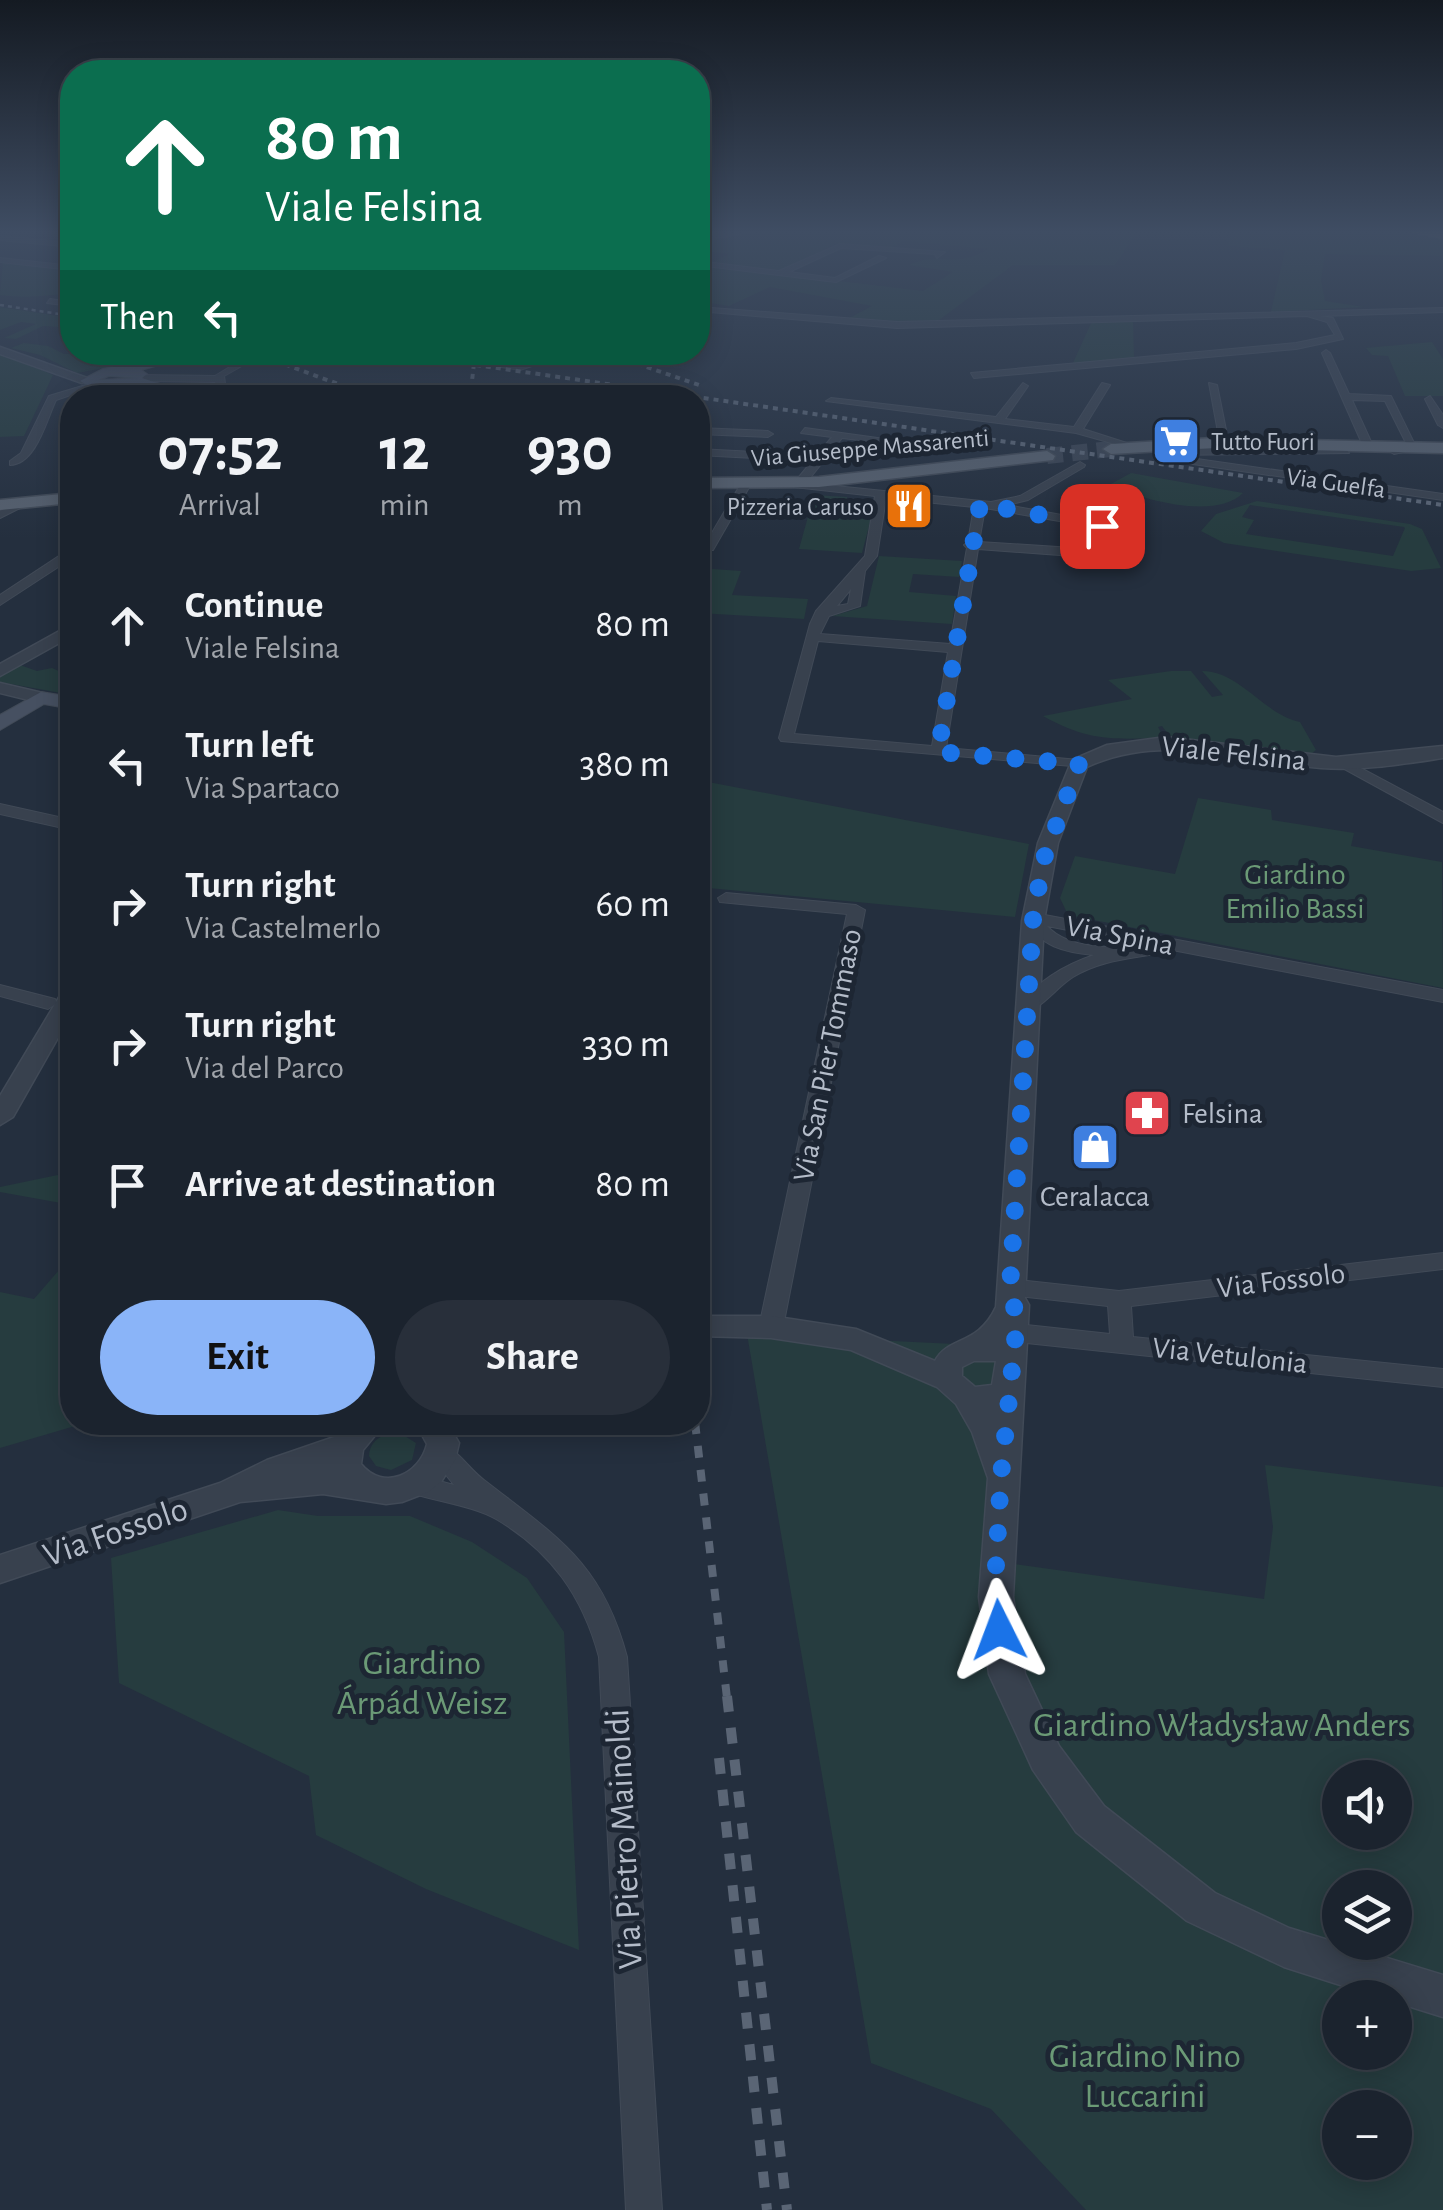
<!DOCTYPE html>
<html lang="en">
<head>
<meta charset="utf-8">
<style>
	body { margin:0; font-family:"Alegreya Sans",sans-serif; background:#282f3a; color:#f1f3f6; height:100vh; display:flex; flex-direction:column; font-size:38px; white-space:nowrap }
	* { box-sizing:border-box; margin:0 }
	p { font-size:32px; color:#a0a4aa }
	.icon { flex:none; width:55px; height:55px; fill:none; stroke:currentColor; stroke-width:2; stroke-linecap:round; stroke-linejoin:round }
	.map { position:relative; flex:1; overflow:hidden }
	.details { position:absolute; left:60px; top:385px; width:650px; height:1050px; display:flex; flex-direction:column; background:#1b232e; border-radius:40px; box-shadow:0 5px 25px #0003,0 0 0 2px #39404a }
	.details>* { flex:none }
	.hud { position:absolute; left:60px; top:60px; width:650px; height:305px; border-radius:40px; box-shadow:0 5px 25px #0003,0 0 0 2px #39404a; background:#0b6e4f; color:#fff; overflow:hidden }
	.fabs { position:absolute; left:1322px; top:1760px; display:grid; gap:20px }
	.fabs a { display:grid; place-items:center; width:90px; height:90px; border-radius:50%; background:#1b232e; box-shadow:0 5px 25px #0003,0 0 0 2px #39404a; font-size:50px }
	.pin { position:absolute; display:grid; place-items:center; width:85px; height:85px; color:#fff; margin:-42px; border-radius:20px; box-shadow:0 5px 15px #0006 }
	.me { position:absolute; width:110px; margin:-55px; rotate:357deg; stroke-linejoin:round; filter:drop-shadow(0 0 8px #0008) }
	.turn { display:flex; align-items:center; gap:35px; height:210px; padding:0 40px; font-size:45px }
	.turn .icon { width:130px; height:130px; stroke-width:2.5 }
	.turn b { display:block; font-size:70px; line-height:85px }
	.then { display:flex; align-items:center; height:95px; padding:0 40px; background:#0003; gap:20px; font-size:38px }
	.eta { display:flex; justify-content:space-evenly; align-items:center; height:170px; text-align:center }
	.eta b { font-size:60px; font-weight:700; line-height:70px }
	.cta { display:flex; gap:20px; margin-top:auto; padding:20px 40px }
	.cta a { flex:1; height:115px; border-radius:60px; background:#8ab4f8; color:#111; font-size:40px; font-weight:700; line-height:115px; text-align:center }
	.cta a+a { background:#282f3a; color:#f1f3f6 }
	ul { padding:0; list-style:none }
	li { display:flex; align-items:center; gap:30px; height:140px; padding:0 40px }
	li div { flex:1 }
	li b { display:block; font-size:38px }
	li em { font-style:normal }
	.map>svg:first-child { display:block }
	.green { fill:#263c3f; fill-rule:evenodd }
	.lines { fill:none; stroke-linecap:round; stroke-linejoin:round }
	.primary-tunnel { stroke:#3a4453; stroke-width:16; stroke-dasharray:16 9; stroke-linecap:butt }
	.minor-casing { stroke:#414a57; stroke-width:2 }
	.tertiary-casing { stroke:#414a57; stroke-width:3 }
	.secondary-casing { stroke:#414a57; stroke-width:2 }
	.primary-casing { stroke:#414a57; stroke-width:3 }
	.motorway-casing { stroke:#434c59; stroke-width:2 }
	.minor { fill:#38414e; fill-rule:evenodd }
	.tertiary { fill:#38414e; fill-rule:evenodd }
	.secondary { fill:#465061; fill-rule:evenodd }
	.primary { fill:#56606e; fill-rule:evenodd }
	.motorway { fill:#746855; fill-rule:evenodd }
	.rail-far3 { stroke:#5a6575; stroke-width:2.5; stroke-dasharray:4 4; stroke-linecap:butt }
	.rail-far2 { stroke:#5a6575; stroke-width:4; stroke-dasharray:5 5; stroke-linecap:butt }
	.rail-far1 { stroke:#5a6575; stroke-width:8; stroke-dasharray:12 12; stroke-linecap:butt }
	.rail { stroke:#5a6575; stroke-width:10; stroke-dasharray:16 16; stroke-linecap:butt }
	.route { stroke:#1a73e8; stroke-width:18; stroke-dasharray:0 32.4 }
	.labels { text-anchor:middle; stroke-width:10; stroke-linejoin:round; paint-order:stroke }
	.far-poi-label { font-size:25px; fill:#b4bcc9; stroke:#1d2633; text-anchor:start }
	.far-street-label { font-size:25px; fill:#b4bcc9; stroke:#1d2633 }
	.street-label { font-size:30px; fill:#b4bcc9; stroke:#1d2633 }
	.park-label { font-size:30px; fill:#6b9a76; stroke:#1d2633 }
	.poi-label { font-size:30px; fill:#b4bcc9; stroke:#1d2633; text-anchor:start }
	.near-street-label { font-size:35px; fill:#b4bcc9; stroke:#1d2633 }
	.near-park-label { font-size:35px; fill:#6b9a76; stroke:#1d2633 }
</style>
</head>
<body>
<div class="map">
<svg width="1443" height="2210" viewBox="0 0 1443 2210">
	<rect width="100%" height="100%" fill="#242f3e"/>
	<path class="green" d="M763 230H1138L1115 265H1013L935 323 842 322 872 306 770 287 729 306 698 301V264L923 291 953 272 909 265C938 251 958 269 988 249L904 241 886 250 835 244 782 271 712 262 730 254 698 250V240Z
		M1232 230H1396L1443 240V263L1441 256 1325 254 1321 280 1325 301 1364 307 1271 312 1285 250 1228 246Z
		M3 262 72 270V282L65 285 72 291C55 297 19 298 0 295Z
		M0 307 72 318V328L43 326 16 339 4 338 36 324 21 322 0 330Z
		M1133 320 1134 358 1073 363 1092 321Z
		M1432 342 1443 359V396H1405L1388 356 1372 355 1366 348Z
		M24 343 48 346 64 354 189 353 77 373 40 355 11 348Z
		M0 352 53 375 24 436 0 437Z
		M1131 473 1243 493C1215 521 1141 499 1109 485Z
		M814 495 847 497V501L874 507 862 553 799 549Z
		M1257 501 1410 524 1422 529 1441 568 1411 571 1224 543 1201 531 1216 514ZM1250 505 1404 527 1405 528 1393 556 1246 534 1254 520 1242 517Z
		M879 556 962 561 959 577 913 574 909 592 956 596 952 624 832 616 867 606Z
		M698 568 741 571 732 595 808 599 804 619 698 613Z
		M14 663 37 671 52 668 72 677V695L0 682V672Z
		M1171 671H1191L1212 697 1223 695 1202 671C1240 671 1263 714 1300 722L1316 750 1311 754 1171 738 1162 726 1158 727 1164 738C1112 739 1090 742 1043 716L1132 699 1108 680Z
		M698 780 1029 844 1015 917 698 887Z
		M1198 798 1271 810 1272 820 1354 833 1351 846 1442 862 1443 988 1068 915 1060 898 1075 856 1175 874Z
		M72 1172V1205L0 1192V1187Z
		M72 1255 75 1426 0 1448V1292L34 1299Z
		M747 1334 1020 1347 1014 1564 1264 1599 1273 1527 1265 1465 1443 1487V2210H1086L991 2109 871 2063ZM1340 1778H1395V1832H1340ZM1340 1888H1395V1942H1340ZM1340 1998H1395V2052H1340ZM1340 2108H1395V2162H1340Z
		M400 1433 416 1443 412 1460 391 1470 376 1466 369 1456C370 1439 384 1433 400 1433Z
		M278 1510 318 1516H410L472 1542 527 1578 564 1632 579 1950 426 1889 316 1835 309 1776 119 1683 111 1558Z"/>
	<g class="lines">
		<path class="primary-tunnel" d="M1047 456 1111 449"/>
		<g class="minor-casing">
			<path id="minor" d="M0 236 72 243V247L0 240Z
				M840 244 945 252 937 258 935 254 841 248 789 272 835 278 879 256 886 258 836 282 698 265V261L779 271Z
				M0 258 72 266V270L0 262Z
				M50 299 72 302V306L47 303Z
				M698 307 897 322 1443 308V312L1320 316 1333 318 1343 339 1296 349 974 378 971 373 1296 343 1335 335 1327 322 1307 316 897 328 698 311Z
				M1326 350 1330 353 1349 394 1391 396 1417 449 1394 454 1389 451 1407 445 1385 401 1352 400 1373 446 1364 448 1322 353Z
				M407 352H432L469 360 465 363Z
				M558 352H573L520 370 471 362 476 359 520 364Z
				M251 354 254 359 224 376 227 398H217L215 382 142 381 137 378 142 375 215 376Z
				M1102 383 1110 385 1083 429 1133 445V449L1076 433 826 401 831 398 996 417 1023 383 1028 386 1005 419 1074 427Z
				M1209 383 1217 385 1229 445 1220 443Z
				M89 384 97 386 56 400C46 421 36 464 10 465V461L21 453 49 396Z
				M1430 396 1443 415V428L1438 425 1425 399Z
				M698 428 768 431 773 434 768 437 698 434Z
				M805 428 914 443 909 446 842 438 806 483 991 502 1020 496 1080 462 1085 465 1084 467 1028 500 1007 505 1138 529V533L1134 534 985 508 979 542 1073 548 1079 552 1073 556 978 549 946 748 1079 760 1084 761V767L781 741 779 738 810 624 816 611 865 556 875 496 794 487V483L832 437 801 433ZM886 498 974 507 968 542 964 545 967 548 950 644 820 634 829 616 860 606 865 571 877 556ZM851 589 848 604 837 606ZM818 641 948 652 932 746 794 734Z
				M1345 448 1349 453 1172 455 1167 452 1172 449Z
				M698 449 774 453 779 456 774 459 698 455Z
				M1183 457 1443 494V500L1179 462 1178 460Z
				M742 482 751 484 713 550H705L703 548Z
				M22 500 32 502 0 518V511Z
				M68 550H72V558L0 605V595Z
				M1344 759 1443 812V823L1339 766 1337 763Z
				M0 804 72 820V830L0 814Z
				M726 893 856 905 865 910 783 1327 779 1333H763L759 1327 847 914 720 902 718 898Z
				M1034 913 1443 990V1002L1162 948 1160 953C1130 959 1101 960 1073 977 1057 987 1044 1006 1027 1012L1018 1006C1038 981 1064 965 1094 955 1064 952 1040 947 1025 918ZM1047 926 1146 945C1116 948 1070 951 1047 926Z
				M0 985 55 999 57 1003 48 1009 0 996Z
				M1443 1253V1269L1131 1306 1133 1337 1443 1369V1387L1017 1342 1009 1339 1005 1333 1009 1327 1017 1324 1110 1334 1108 1306 1010 1295 1002 1293 999 1287 1002 1281 1010 1279 1119 1291Z
				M443 1445C458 1450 470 1470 484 1480 557 1537 602 1562 627 1657L662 2210H626L599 1657C583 1597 551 1551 496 1519 474 1506 434 1501 408 1492L404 1485 408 1478 417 1475 454 1485 430 1455 434 1448Z"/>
		</g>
		<g class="tertiary-casing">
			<path id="tertiary" d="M736 230H758L698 241V235Z
				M0 347 90 379 92 381 82 383 0 354Z
				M72 624V636L0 676V664Z
				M0 683 47 694 50 698 41 703 0 693Z
				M1166 737 1336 757 1443 746V758C1403 764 1362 771 1321 768 1241 762 1163 731 1087 767L1058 843 1044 921 1025 1298 1029 1305 1013 1597 1025 1674 1059 1746 1104 1806 1215 1893 1289 1928 1443 1975V2017L1395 2002V1998H1381L1284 1967 1187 1921 1076 1832 1033 1770 989 1674 979 1597 988 1478 972 1432 956 1404 937 1387 851 1350 771 1338 698 1336V1318L703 1316H771L856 1329 935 1361C948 1336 978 1346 996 1307L1022 921 1038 843 1072 760 1107 745ZM974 1361H996L992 1385 975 1387 962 1376V1367Z
				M72 987V1013L13 1117 0 1125V1096L61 994Z
				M351 1422H386L363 1450 361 1464C384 1492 420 1474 427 1444L415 1422H447L459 1443 455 1460 441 1482 428 1492 402 1502 386 1504 323 1494 240 1502 0 1583V1555L220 1483 267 1460 337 1436Z"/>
		</g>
		<g class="secondary-casing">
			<path id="secondary" d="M182 352H205L141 370 147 374 142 378 202 398C181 398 165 391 144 386 121 382 103 395 80 381L103 369ZM109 376 138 378 98 380Z
				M41 692 72 697V709L44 704 0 730V715Z"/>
		</g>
		<g class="primary-casing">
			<path id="primary" d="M1213 438 1443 443V453L1213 448 1111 454 1103 449 1111 444Z
				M1047 451 1055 456 1053 460 819 487 698 488V478L819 477Z
				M72 493V503L0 510V500Z"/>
		</g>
		<g class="motorway-casing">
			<path id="motorway" d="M1412 230 1443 231V239L1414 233Z"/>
		</g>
		<use href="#minor" class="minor"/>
		<use href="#tertiary" class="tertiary"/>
		<use href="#secondary" class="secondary"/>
		<use href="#primary" class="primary"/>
		<use href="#motorway" class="motorway"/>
		<path class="rail-far3" d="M0 305 72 316
			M250 352 264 357
			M375 352 409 357
			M602 352 617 357
			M474 357 475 352"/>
		<path class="rail-far2" d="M257 354 376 398
			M392 354 464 365
			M475 354 472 381 478 398
			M609 354 702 386
			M476 365 1443 505"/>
		<path class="rail-far1" d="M695 1422 727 1698"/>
		<path class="rail" d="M727 1696 787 2210
			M719 1758 767 2210"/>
	</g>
	<linearGradient id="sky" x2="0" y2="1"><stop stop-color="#141a22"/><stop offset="0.43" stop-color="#3f4d63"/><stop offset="1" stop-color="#3f4d63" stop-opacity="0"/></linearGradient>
	<rect width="1443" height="539" fill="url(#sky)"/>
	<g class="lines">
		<path class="route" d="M999 1630 996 1565 1001 1476 1017 1321 1010 1287 1033 920 1043 861 1079 764 938 752 980 504 1102 526"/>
	</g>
	<defs>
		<g id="supermarket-square" transform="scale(2.5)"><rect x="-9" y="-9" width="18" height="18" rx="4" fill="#3f7fe0" stroke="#1d2633"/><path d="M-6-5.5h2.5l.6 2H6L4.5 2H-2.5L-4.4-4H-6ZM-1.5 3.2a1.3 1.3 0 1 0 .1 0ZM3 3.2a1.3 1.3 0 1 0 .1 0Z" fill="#fff"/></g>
		<g id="restaurant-square" transform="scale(2.5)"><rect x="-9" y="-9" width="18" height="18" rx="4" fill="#e8710a" stroke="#1d2633"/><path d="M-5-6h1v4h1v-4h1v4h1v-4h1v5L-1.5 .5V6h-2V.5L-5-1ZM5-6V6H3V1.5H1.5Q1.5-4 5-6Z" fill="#fff"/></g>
		<g id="pharmacy-square" transform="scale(2.5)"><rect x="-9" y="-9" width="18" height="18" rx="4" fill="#e0444e" stroke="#1d2633"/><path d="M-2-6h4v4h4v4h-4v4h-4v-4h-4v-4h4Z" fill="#fff"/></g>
		<g id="shop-square" transform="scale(2.5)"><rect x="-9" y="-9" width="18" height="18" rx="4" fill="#3f7fe0" stroke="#1d2633"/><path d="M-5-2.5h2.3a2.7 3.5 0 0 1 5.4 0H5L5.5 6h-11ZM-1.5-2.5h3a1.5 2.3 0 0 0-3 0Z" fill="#fff"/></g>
	</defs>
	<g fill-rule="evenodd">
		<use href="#supermarket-square" x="1176" y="441"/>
		<use href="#restaurant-square" x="909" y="506"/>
		<use href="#pharmacy-square" x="1147" y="1113"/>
		<use href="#shop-square" x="1095" y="1147"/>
	</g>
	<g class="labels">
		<g class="far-poi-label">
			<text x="1211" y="450">Tutto Fuori</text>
			<text x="874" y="515" text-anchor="end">Pizzeria Caruso</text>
		</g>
		<g class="far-street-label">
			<text transform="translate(870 447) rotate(-5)" y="9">Via Giuseppe Massarenti</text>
			<text transform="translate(1336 482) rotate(8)" y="9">Via Guelfa</text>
		</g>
		<g class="street-label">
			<text transform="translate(1234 753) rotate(6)" y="10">Viale Felsina</text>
			<text transform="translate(1120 935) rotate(11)" y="10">Via Spina</text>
			<text transform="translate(827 1055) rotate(-79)" y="10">Via San Pier Tommaso</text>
			<text transform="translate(1281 1280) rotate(-7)" y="10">Via Fossolo</text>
			<text transform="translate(1230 1355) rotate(6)" y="10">Via Vetulonia</text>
		</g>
		<g class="park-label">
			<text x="1295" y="884">Giardino<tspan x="1295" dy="34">Emilio Bassi</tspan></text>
		</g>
		<g class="poi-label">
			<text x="1182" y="1123">Felsina</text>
			<text x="1095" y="1206" text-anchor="middle">Ceralacca</text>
		</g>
		<g class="near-street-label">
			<text transform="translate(115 1531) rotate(-19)" y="12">Via Fossolo</text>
			<text transform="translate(623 1839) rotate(-93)" y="12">Via Pietro Mainoldi</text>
		</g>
		<g class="near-park-label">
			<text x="422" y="1674">Giardino<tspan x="422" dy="40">Árpád Weisz</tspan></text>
			<text x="1222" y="1736">Giardino Władysław Anders</text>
			<text x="1145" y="2067">Giardino Nino<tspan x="1145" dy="40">Luccarini</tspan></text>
		</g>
	</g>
</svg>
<div class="fabs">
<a><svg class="icon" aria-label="sound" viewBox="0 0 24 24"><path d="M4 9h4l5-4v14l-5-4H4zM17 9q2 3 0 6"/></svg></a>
<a><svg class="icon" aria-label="layers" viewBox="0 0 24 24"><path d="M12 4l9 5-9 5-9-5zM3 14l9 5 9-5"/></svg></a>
<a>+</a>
<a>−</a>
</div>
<div class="pin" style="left:1102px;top:526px;background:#d93025"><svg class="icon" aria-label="arrive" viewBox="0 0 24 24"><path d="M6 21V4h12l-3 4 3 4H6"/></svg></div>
<svg class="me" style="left:999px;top:1630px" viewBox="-20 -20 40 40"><path d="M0-17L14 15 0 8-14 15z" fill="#1a73e8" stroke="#fff" stroke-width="4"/></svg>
<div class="hud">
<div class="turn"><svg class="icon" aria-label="ahead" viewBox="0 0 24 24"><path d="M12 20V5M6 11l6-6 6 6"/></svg><div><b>80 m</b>Viale Felsina</div></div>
<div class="then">Then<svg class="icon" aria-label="left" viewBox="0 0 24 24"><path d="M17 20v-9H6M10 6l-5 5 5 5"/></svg></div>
</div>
<section class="details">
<div class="eta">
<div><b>07:52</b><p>Arrival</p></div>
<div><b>12</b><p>min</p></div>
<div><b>930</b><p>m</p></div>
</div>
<ul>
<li><svg class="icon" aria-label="ahead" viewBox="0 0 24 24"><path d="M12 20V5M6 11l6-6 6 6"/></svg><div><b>Continue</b><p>Viale Felsina</p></div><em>80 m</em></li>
<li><svg class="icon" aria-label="left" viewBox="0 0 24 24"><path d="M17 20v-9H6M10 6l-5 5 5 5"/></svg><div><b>Turn left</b><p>Via Spartaco</p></div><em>380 m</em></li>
<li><svg class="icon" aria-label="right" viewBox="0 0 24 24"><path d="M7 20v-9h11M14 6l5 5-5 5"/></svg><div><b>Turn right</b><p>Via Castelmerlo</p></div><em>60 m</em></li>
<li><svg class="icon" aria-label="right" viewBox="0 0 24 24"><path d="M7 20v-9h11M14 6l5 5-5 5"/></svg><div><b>Turn right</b><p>Via del Parco</p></div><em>330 m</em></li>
<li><svg class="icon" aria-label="arrive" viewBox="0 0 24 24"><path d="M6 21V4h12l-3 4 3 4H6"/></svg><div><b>Arrive at destination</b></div><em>80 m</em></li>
</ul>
<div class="cta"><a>Exit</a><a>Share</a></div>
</section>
</div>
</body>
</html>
